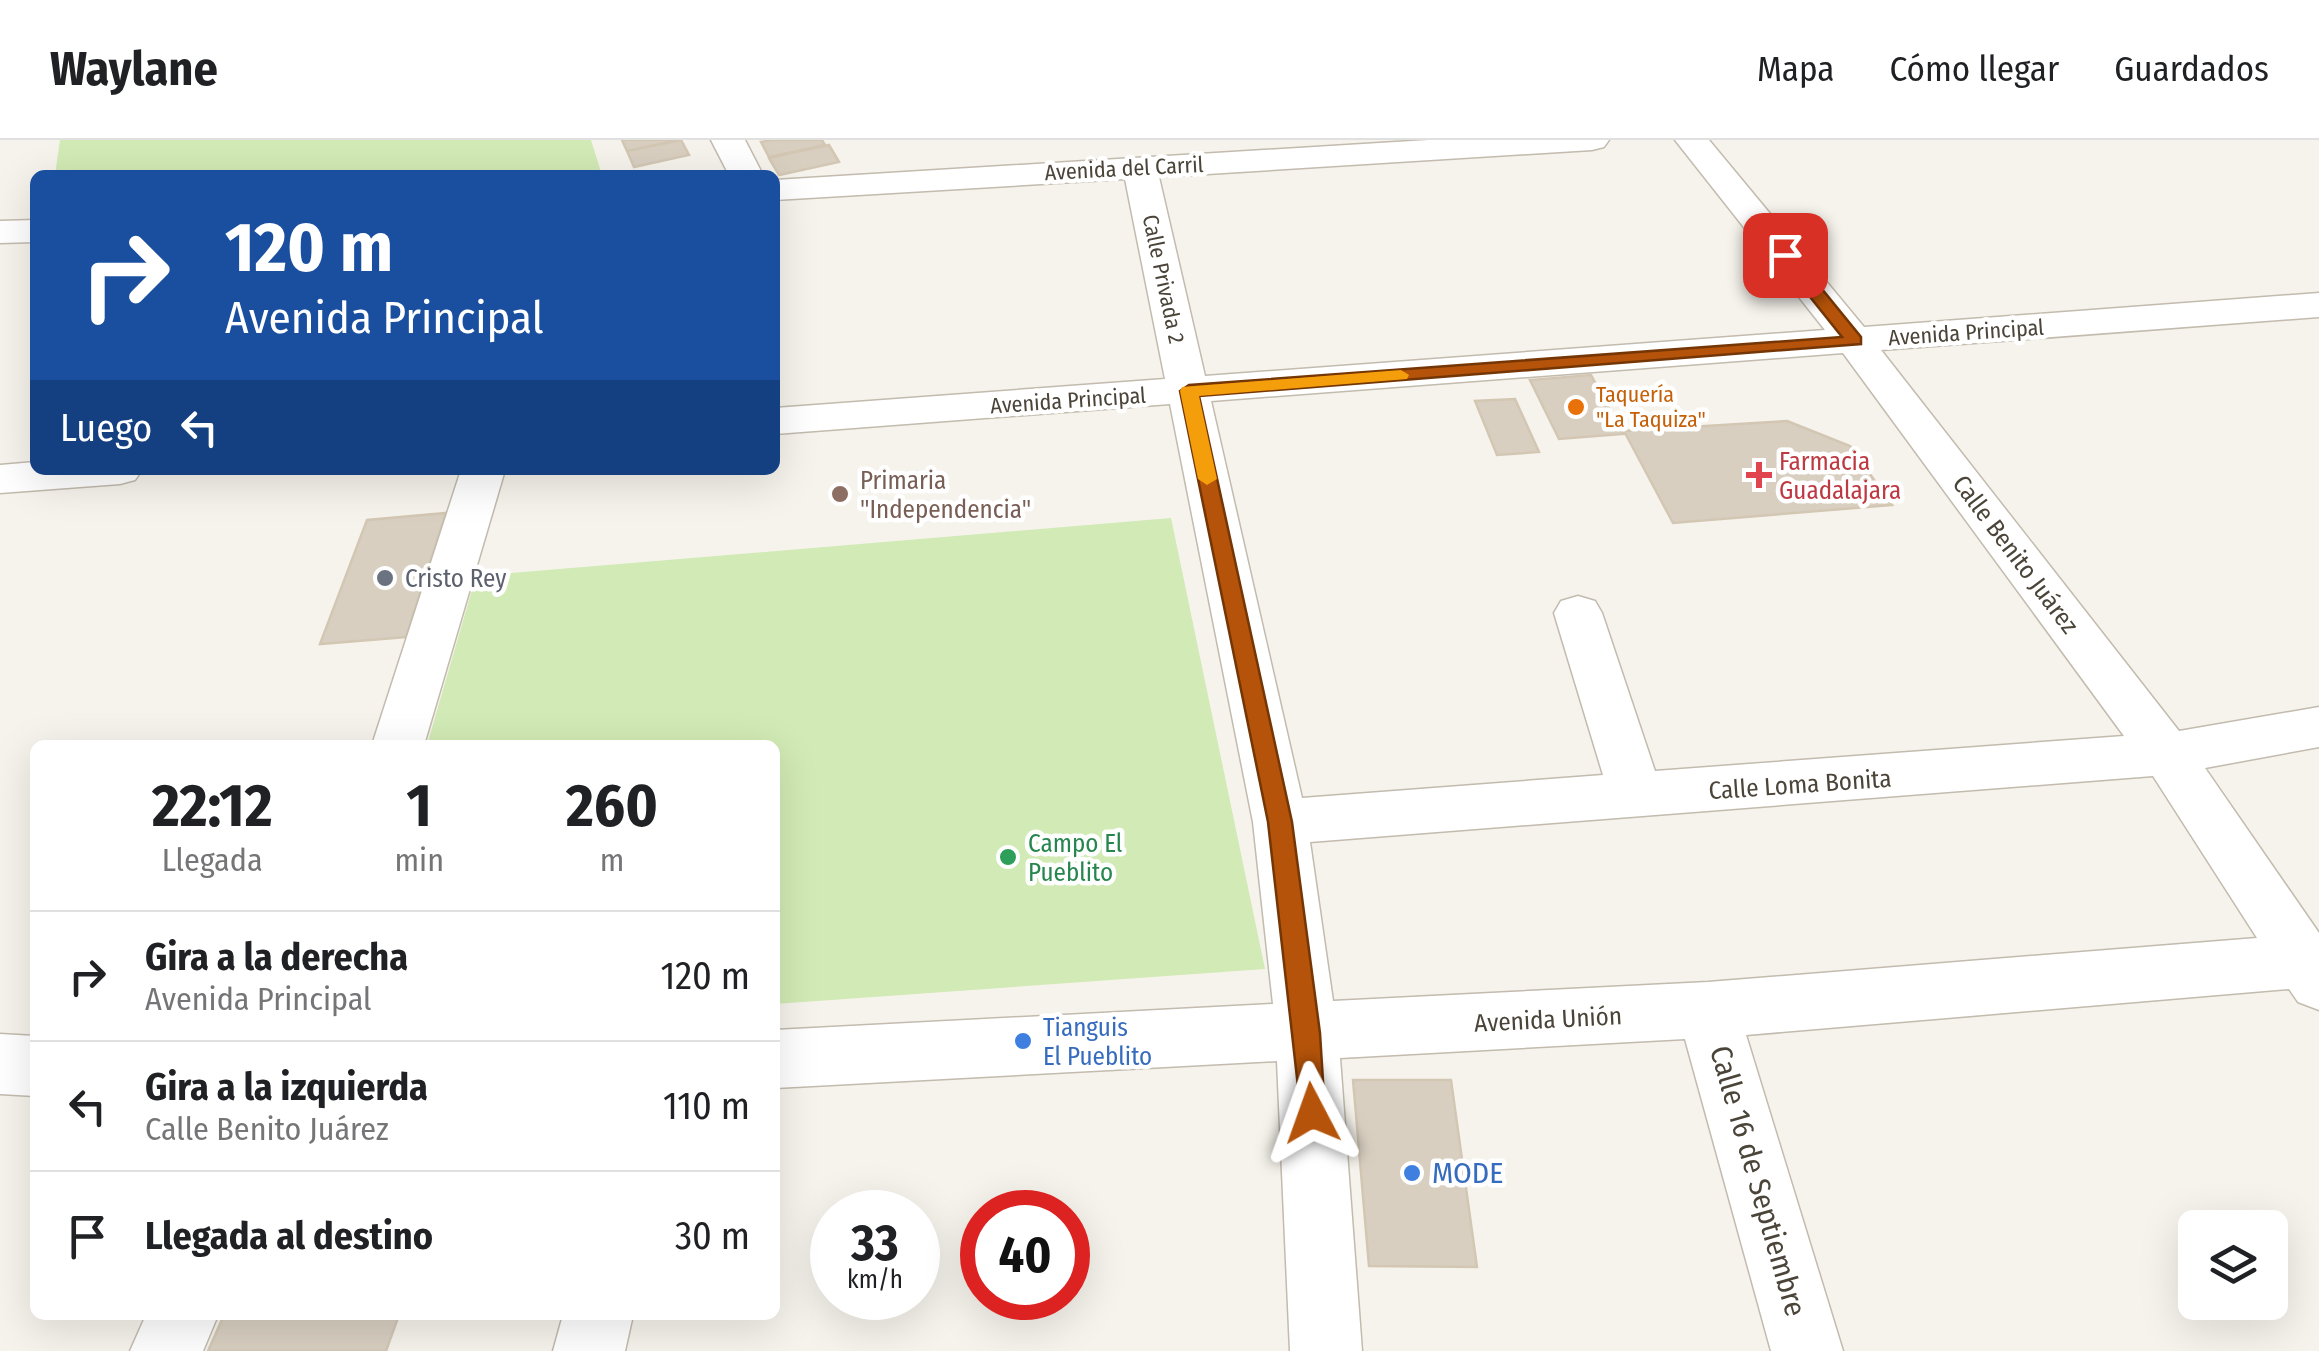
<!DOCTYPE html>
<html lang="es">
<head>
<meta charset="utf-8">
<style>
	body { margin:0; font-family:"Fira Sans Condensed",sans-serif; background:#f2f2f2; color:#202124; height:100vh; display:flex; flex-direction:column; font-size:38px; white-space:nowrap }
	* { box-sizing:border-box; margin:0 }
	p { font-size:32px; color:#757577 }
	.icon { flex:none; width:55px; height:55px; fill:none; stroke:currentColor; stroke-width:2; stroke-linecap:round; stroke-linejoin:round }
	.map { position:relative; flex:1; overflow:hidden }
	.details { position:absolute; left:30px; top:600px; width:750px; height:580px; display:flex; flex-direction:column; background:#fff; border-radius:15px; box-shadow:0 10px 40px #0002 }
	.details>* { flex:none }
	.guide { position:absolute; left:30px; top:30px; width:750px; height:305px; border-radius:15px; box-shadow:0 10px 40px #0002; background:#1a4fa0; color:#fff; overflow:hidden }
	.buttons { position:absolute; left:2178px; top:1070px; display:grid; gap:20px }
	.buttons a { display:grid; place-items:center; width:110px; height:110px; border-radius:15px; background:#fff; box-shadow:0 10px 40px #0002; font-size:50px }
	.speed { position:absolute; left:810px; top:1050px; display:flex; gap:20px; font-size:50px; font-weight:700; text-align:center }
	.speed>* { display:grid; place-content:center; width:130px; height:130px; border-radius:50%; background:#fff; box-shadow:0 10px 40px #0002; line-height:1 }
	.speed small { font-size:25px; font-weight:400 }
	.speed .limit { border:15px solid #d22; background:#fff; color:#111 }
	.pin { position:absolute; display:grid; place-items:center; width:85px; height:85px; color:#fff; margin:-42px; border-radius:20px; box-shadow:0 5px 15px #0006 }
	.me { position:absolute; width:110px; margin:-55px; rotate:356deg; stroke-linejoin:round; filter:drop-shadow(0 0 8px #0008) }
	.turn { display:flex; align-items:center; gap:35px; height:210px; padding:0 30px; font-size:45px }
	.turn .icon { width:130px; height:130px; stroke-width:2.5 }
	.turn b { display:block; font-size:70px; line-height:85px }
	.then { display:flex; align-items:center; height:95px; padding:0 30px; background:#0003; gap:20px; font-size:38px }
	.eta { display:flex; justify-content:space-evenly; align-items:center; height:170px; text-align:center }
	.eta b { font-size:60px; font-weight:700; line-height:70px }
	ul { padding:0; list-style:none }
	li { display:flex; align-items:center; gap:30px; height:130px; padding:0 30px; border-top:2px solid #e0e0e0 }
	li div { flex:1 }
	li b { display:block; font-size:38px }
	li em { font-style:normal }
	header { display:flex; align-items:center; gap:60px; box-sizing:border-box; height:140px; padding:0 50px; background:#fff; border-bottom:2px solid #e0e0e0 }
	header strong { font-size:48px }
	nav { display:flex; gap:55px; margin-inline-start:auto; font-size:35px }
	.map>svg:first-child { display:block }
	.green { fill:#d2eab5 }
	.building { fill:#d8cfc1; stroke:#d3c7b4; stroke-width:2.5 }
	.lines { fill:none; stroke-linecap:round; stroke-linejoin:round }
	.minor-casing { stroke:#c2bbae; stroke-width:3 }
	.minor { fill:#fff; fill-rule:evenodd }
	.route { fill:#b45309; stroke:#753606; stroke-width:2.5 }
	.slow { fill:#f59e0b }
	.food-dot { fill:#e8710a; stroke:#fff; stroke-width:4 }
	.health-dot { fill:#e0444e; stroke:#fff; stroke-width:4 }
	.education-dot { fill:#8d6e63; stroke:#fff; stroke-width:4 }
	.worship-dot { fill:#6b7280; stroke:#fff; stroke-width:4 }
	.leisure-dot { fill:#2e9e5b; stroke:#fff; stroke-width:4 }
	.shop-dot { fill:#3f7fe0; stroke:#fff; stroke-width:4 }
	.labels { text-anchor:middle; stroke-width:9; stroke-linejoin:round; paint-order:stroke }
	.far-street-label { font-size:22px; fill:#4b4439; stroke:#fff }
	.far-food-label { font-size:22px; fill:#c56008; stroke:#fff; text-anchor:start }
	.health-label { font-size:25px; fill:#be3a42; stroke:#fff; text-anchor:start }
	.education-label { font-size:25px; fill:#785e54; stroke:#fff; text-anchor:start }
	.street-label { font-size:25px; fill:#4b4439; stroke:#fff }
	.worship-label { font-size:25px; fill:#5b616d; stroke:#fff; text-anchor:start }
	.leisure-label { font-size:25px; fill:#27864d; stroke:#fff; text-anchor:start }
	.shop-label { font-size:25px; fill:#366cbe; stroke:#fff; text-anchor:start }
	.near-shop-label { font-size:30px; fill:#366cbe; stroke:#fff; text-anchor:start }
	.near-street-label { font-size:30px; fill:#4b4439; stroke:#fff }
</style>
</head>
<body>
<header>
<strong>Waylane</strong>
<nav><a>Mapa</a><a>Cómo llegar</a><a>Guardados</a></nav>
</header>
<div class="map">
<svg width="2319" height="1211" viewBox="0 0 2319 1211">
	<rect width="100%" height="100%" fill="#f6f3ec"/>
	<path class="green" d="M60 0H591L602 35H55Z
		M1171 378 1265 829 775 864V605H427L476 436Z"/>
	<path class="building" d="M622 0H678L627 11Z
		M681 0 689 15 634 27 627 11Z
		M772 0H822L825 5 769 17 761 2Z
		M829 5 839 22 779 35 769 18Z
		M1591 235 1623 294 1559 299 1530 240Z
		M1515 259 1539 312 1497 315 1475 261Z
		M1787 281 1850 306 1892 365 1673 383 1624 291Z
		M446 373 406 497 320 504 367 380Z
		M1353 940H1451L1477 1127 1369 1126Z
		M224 1175H399L386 1211H208Z"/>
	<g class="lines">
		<g class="minor-casing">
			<path id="minor" d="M711 0H745L763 35H729Z
				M1428 0H1609L1604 7 1592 10 1159 37 1205 236 1825 190 1675 0H1709L1864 187 2319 153V177L1881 210 2179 591 2319 567V607L2205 628 2319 793V870L2298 862 2289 849 1746 895 1843 1211H1771L1685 899 1340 918 1362 1211H1290L1277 921 775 948V890L1273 864 1253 682 1170 264 775 294V268L1165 239 1125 39 775 60V40ZM1843 213 2124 596 1655 631 1602 473 1595 461 1578 456 1561 461 1554 473 1603 635 1302 658 1211 261ZM2153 636 2257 798 1708 842 1333 861 1310 702Z
				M35 80V102L0 103V81Z
				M35 322V330H142L135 340 120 344 0 353V325Z
				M461 330H505L424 605H372Z
				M0 894 35 896V956L0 954Z
				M146 1175H218L203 1211H130Z
				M563 1175H633L625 1211H553Z"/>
		</g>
		<use href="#minor" class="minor"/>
	</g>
	<path class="route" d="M1779 111H1791L1861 197V204L1199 256 1292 682 1320 893 1325 973 1321 982 1312 986 1302 982 1268 682 1180 251 1189 245 1842 197 1779 118Z"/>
	<path class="slow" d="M1401 230 1409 235 1407 239 1199 256 1217 339 1207 345 1198 339 1180 251 1182 247Z"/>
	<circle class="food-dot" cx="1576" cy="267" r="10"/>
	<path class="health-dot" d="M1754 320h10v10h10v10h-10v10h-10v-10h-10v-10h10z"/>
	<circle class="education-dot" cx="840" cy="354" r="10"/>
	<circle class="worship-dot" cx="385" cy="438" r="10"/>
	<circle class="leisure-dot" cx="1008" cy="717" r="10"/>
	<g class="shop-dot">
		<circle cx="1023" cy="901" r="10"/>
		<circle cx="1412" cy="1033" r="10"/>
	</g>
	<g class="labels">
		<g class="far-street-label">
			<text transform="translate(1124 28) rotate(-3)" y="8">Avenida del Carril</text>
			<text transform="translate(1164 139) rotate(78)" y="8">Calle Privada 2</text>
			<text transform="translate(1966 192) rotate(-4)" y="8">Avenida Principal</text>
			<text transform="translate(1068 260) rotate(-4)" y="8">Avenida Principal</text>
		</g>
		<g class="far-food-label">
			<text x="1596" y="262">Taquería<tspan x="1596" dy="25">"La Taquiza"</tspan></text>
		</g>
		<g class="health-label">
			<text x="1779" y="330">Farmacia<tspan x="1779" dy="29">Guadalajara</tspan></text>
		</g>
		<g class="education-label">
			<text x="860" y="349">Primaria<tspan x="860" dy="29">"Independencia"</tspan></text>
		</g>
		<g class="street-label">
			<text transform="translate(2016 414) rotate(53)" y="9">Calle Benito Juárez</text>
			<text transform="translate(1800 644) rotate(-4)" y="9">Calle Loma Bonita</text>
			<text transform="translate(1548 879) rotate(-3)" y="9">Avenida Unión</text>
		</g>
		<g class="worship-label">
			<text x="405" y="447">Cristo Rey</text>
		</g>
		<g class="leisure-label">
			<text x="1028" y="712">Campo El<tspan x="1028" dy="29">Pueblito</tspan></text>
		</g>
		<g class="shop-label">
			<text x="1043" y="896">Tianguis<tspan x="1043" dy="29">El Pueblito</tspan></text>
		</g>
		<g class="near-shop-label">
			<text x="1432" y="1043">MODE</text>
		</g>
		<g class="near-street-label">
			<text transform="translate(1758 1041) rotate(74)" y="10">Calle 16 de Septiembre</text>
		</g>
	</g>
</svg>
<div class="buttons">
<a><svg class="icon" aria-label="layers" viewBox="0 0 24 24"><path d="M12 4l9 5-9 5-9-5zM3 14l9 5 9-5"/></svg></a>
</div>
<div class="speed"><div>33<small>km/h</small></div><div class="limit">40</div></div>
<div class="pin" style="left:1785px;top:115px;background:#d93025"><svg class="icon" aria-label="arrive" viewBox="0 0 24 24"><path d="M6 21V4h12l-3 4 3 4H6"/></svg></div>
<svg class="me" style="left:1312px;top:973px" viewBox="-20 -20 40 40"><path d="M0-17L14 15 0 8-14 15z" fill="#b45309" stroke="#fff" stroke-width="4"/></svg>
<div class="guide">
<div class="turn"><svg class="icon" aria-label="right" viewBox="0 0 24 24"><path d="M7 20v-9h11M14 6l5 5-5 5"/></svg><div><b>120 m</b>Avenida Principal</div></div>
<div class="then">Luego<svg class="icon" aria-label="left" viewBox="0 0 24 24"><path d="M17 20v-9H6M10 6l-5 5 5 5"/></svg></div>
</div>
<section class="details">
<div class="eta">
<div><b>22:12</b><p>Llegada</p></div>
<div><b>1</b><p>min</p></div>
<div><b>260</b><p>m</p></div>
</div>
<ul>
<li><svg class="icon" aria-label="right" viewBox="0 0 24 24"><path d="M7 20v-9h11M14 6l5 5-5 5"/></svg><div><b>Gira a la derecha</b><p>Avenida Principal</p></div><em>120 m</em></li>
<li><svg class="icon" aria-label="left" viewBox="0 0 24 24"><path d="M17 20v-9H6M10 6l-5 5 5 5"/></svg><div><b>Gira a la izquierda</b><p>Calle Benito Juárez</p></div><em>110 m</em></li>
<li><svg class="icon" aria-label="arrive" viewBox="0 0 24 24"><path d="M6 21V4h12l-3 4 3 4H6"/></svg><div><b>Llegada al destino</b></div><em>30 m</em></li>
</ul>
</section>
</div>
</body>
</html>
